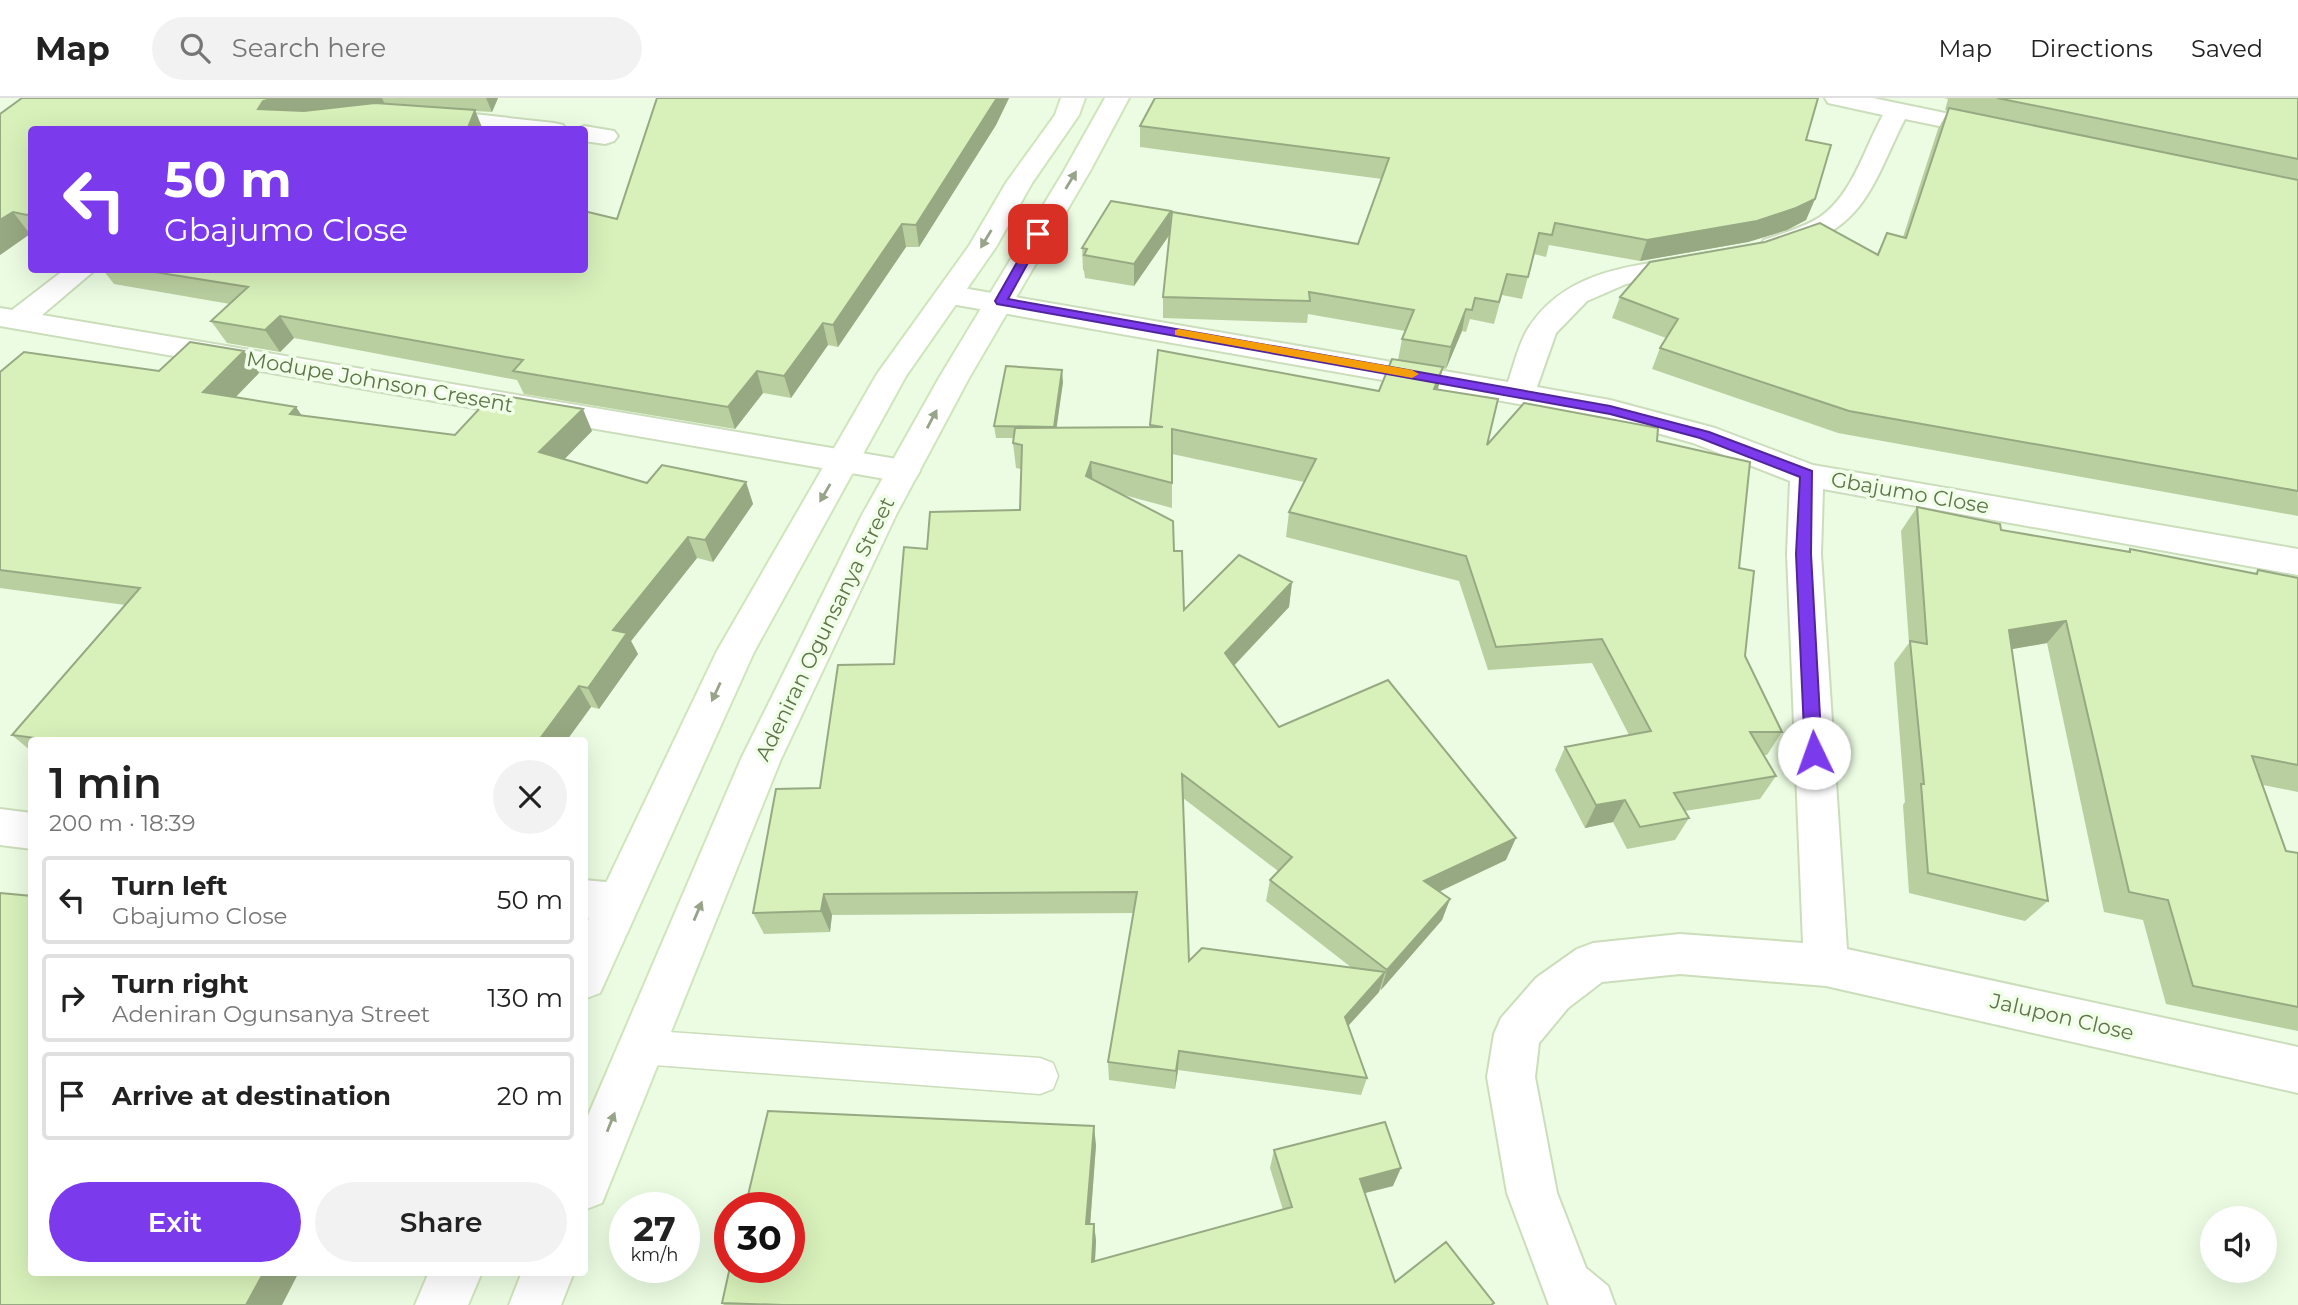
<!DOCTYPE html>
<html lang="en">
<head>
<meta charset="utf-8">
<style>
	body { margin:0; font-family:Montserrat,sans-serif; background:#f2f2f2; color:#222; height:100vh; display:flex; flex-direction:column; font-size:26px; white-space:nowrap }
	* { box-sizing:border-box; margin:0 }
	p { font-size:23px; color:#767676 }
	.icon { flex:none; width:38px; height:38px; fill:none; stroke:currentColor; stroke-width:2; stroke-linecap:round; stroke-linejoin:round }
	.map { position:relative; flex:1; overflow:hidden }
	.sheet { position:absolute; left:28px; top:639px; width:560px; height:539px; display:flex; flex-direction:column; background:#fff; border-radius:7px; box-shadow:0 7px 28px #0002 }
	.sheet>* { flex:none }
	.top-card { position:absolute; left:28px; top:28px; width:560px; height:147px; border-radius:7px; box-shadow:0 7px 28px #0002; background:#7c3aed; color:#fff; overflow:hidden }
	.tools { position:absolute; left:2200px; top:1108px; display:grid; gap:14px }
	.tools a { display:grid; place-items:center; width:77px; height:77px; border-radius:50%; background:#fff; box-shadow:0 7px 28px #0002; font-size:35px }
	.speed { position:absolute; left:609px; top:1094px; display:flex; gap:14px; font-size:35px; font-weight:700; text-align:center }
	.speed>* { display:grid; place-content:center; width:91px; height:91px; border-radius:50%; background:#fff; box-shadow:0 7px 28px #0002; line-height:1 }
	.speed small { font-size:18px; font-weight:400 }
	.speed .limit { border:10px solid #d22; background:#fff; color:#111 }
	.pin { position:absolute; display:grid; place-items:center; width:60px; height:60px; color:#fff; margin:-30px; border-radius:14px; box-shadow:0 4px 10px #0006 }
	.me { position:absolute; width:77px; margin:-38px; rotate:357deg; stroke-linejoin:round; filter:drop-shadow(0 0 5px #0008) }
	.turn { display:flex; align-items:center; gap:24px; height:147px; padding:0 21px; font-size:32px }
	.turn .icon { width:91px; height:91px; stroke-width:2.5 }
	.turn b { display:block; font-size:49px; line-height:60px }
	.round { display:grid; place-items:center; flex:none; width:74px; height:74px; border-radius:37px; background:#f2f2f2 }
	.headline { display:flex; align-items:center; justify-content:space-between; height:119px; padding:0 21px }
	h1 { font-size:42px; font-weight:600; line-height:52px }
	.cta { display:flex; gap:14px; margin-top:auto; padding:14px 21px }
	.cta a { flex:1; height:80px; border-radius:42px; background:#7c3aed; color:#fff; font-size:28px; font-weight:600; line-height:80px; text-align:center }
	.cta a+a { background:#f2f2f2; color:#222 }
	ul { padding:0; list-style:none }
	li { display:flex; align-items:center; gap:21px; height:88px; margin:0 14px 10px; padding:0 7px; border:4px solid #e0e0e0; border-radius:7px }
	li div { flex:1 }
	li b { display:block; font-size:26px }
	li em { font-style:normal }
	header { display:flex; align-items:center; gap:42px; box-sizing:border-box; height:98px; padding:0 35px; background:#fff; border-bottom:2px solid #e0e0e0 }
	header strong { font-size:33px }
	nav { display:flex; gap:38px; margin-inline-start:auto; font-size:24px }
	.search { width:490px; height:63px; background:#f2f2f2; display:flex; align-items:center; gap:18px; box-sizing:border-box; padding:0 24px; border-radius:38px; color:#767676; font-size:26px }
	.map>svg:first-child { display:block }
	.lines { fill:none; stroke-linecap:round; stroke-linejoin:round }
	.service-casing { stroke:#cbddbb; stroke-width:3 }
	.minor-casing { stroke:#cbddbb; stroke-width:4 }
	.secondary-casing { stroke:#cfe5bc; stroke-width:4 }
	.service { fill:#fff; fill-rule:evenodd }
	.minor { fill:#fff; fill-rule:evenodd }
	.secondary { fill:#fff; fill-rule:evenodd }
	.wall { fill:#bacfa0; fill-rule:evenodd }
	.shaded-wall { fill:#97a982 }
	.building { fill:#d8f1ba; stroke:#97a982; stroke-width:2 }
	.oneway { fill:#98a489 }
	.route { fill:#7c3aed; stroke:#51269a; stroke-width:2 }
	.slow { fill:#f59e0b }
	.labels { text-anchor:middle; stroke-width:7; stroke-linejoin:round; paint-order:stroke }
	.street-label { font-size:21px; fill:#617349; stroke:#f0ffe8 }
</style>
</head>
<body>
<header>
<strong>Map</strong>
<div class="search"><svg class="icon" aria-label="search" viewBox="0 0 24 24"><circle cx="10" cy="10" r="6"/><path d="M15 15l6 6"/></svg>Search here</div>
<nav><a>Map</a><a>Directions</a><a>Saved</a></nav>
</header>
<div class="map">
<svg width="2298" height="1207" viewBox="0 0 2298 1207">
	<rect width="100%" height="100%" fill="#ebfce2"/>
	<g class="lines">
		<g class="service-casing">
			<path id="service" d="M641 932 1040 960 1053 965 1058 978 1053 991 1040 996 641 966 628 961 623 949 628 937Z"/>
		</g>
		<g class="minor-casing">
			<path id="minor" d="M1825 0H1873L1993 25 2002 27 2005 32 2002 37 1993 39 1905 21C1877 75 1869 122 1806 146 1792 151 1779 158 1764 154L1760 148 1764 142C1783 135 1803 130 1820 119 1853 96 1864 51 1883 17L1828 5Z
				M428 11 554 25 563 27 566 32H483L419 23 416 18 419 13Z
				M584 28 614 33 618 38 614 43 605 46 584 43V32H574Z
				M1692 159 1702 161 1706 167 1702 173 1626 186 1587 203 1556 235 1537 289 1610 302 1715 330 1813 367 2298 451V477L1823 391 1821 456 1847 851 2298 949V995L1826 888 1680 876 1602 884 1568 910 1539 945 1535 979 1557 1095 1586 1170 1608 1188 1615 1207H1549L1507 1095 1487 979 1494 936 1501 920 1536 880 1577 851 1593 845 1680 836 1803 845 1787 456 1790 383 1693 345 1610 322 951 206 941 203 937 197 941 191 951 188 1508 284C1514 267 1519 244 1529 229 1567 172 1631 168 1692 159Z
				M64 172H95L42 217 903 362 915 365 920 373 915 381 903 384 0 228V210L12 212Z
				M0 711 32 715V751L0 747Z
				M584 782 617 785 632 790 639 804 632 818 617 823 584 820Z"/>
		</g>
		<g class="secondary-casing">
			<path id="secondary" d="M1061 0H1085L1079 17 1032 85 996 149 906 278 754 554 600 895 584 901V831L717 553 877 276 969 148 1006 85 1055 17Z
				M1105 0H1129L1090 73 969 280 896 417 781 661 602 1105 584 1112V1027L741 661 862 417 939 280 1064 73Z
				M429 1174H482L468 1207H415Z
				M522 1174H574L561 1207H509Z"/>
		</g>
		<use href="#service" class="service"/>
		<use href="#minor" class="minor"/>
		<use href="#secondary" class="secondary"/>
	</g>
	<path class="wall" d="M22 0H498L492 14 475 13 483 32H32V136H30L0 157Z
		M657 0H1009L996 27 919 149H906L838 249 828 247 791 300 763 295 735 331 524 296 517 282 294 240 280 254 227 245 211 223 230 206 114 186 103 172H584L617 121Z
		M1944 0H2298V418L1838 335 1652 271 1660 250 1666 240 1612 220 1620 199 1877 156 1887 135 1903 139 1938 31 1948 13 1945 12 1948 1Z
		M1140 28 1806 42 1815 101 1806 122 1787 132 1748 144 1640 163 1549 147 1546 159 1534 156 1522 201 1502 197 1494 226 1470 221 1466 234 1462 233 1446 271 1442 270 1438 292 1487 347 1657 343 1739 470 1745 558 1782 634 1767 657H1763L1776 678 1760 701 1685 713 1689 720 1675 742 1627 751 1613 724 1585 730 1555 672 1565 649 1629 637 1592 565 1488 572 1459 483 1286 439 1289 414 1304 384 1172 356V410L1124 397 1174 453 1184 512 1292 484 1289 509 1234 568 1279 629 1506 762 1439 794 1450 801 1442 822 1381 892 1380 891 1379 894 1348 928 1367 980 1361 997 1178 972 1175 991 1109 982 1108 964 1134 815 832 817 830 834 764 836 753 815 820 690 894 566 927 451 1020 412 1021 371 1016 370 1013 345 1014 340H996L994 328 1063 284 1056 330H1150L1158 252 1379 293 1398 262 1402 241 1405 233 1308 216 1307 225 1163 220V199L1170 136 1134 188 1085 180 1084 173 1083 172 1082 150 1170 130 1358 146 1382 81 1140 49ZM1183 700 1278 773 1270 782 1266 803 1352 870 1189 863Z
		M244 253 259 275 236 299 302 318 455 337 592 333 564 361 647 385 746 384 753 406 713 464 697 460 631 543 638 556 599 611 591 609 567 642H32V654L12 637 125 507 0 490V274L159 273Z
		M1917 409 2001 432 2128 453 2130 451 2254 476 2258 472 2298 480V694L2263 687 2286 753 2298 755V933L2166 906 2143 822 2104 814 2047 545 2011 551 2048 803 2025 823 1909 795 1903 707 1905 704 1894 565 1909 545 1901 433Z
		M1096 1047 1090 1126H1094L1096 1143 1095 1163 1283 1112 1270 1070 1274 1052 1393 1088 1365 1095 1395 1184 1492 1207H724L722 1205Z"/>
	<path class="shaded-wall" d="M275 0H382L385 6 275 24 258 11 263 3Z
		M486 0H498L492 14Z
		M997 0H1009L996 27 919 149 916 127Z
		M475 12 483 32H467Z
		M1815 101 1806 122 1787 132 1748 144 1640 163 1647 142Z
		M1171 113 1170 136 1134 188V166Z
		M13 114 30 136 0 157V122Z
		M32 114V123L27 117Z
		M902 126 906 149 838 249 833 227Z
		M1466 211 1462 233 1446 271 1451 249Z
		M280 218 294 240 280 254 265 232Z
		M823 225 828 247 791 300 784 278Z
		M244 253 259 275 219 316 203 294Z
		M1443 269 1437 294 1434 291Z
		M1062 272 1063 284 1055 341 1054 329Z
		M757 273 763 295 735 331 728 309Z
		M296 309 311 331 290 316Z
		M583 311 592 333 550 376 539 354Z
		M1091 364 1093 389 1086 378Z
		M746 384 753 406 713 464 705 442Z
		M688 439 697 460 631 543 638 556 599 611 588 590 613 532Z
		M1292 484 1289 509 1223 579 1225 555Z
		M2066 523 2047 545 1990 555 2009 532Z
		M579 588 591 609 567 642H539Z
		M1625 702 1613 724 1585 730 1596 707Z
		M1516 740 1506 762 1417 804 1424 783Z
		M824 796 832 817 830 834 821 813Z
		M1450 801 1442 822 1381 892 1387 872Z
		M1385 874 1379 894 1339 938 1345 919Z
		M1179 953 1178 972 1175 991 1176 973Z
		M1094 1028 1096 1047 1089 1142 1086 1126Z
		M1401 1070 1393 1088 1353 1098 1360 1081Z
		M1094 1126 1096 1143 1094 1179 1092 1164Z
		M264 1174H299L282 1207H246Z"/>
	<path class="building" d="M22 0H275L263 3 258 11 304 13 375 5 475 12 467 32H32V114L27 117 13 114 0 122V16Z
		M657 0H997L916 127 902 126 833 227 823 225 784 278 757 273 728 309 513 273 523 262 280 218 265 232 211 223 248 189 142 172H584V113L617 121Z
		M1155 0H1818L1806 42 1831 47 1815 101 1796 110 1757 123 1647 142 1555 125 1552 137 1539 135 1528 179 1507 176 1499 204 1475 200 1472 212 1466 211 1451 249 1402 241 1414 212 1309 194 1310 203 1163 199 1172 114 1358 146 1389 60 1140 28Z
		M1997 0H2298V61Z
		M1949 10 2298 82V393L1849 313 1660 250 1678 221 1620 199 1650 164 1765 144 1820 125 1878 157 1887 135 1906 140Z
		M1111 103 1171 113 1134 166 1084 157 1087 151 1082 150Z
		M190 244 244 253 203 294 296 309 290 316 455 337 493 296 583 311 539 354 647 385 662 367 746 384 705 442 688 439 613 532 627 535 588 590 579 588 539 642H51L12 637 140 490 0 472V274L24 254 159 273Z
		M1158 252 1379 293 1392 261 1443 269 1434 291 1498 301 1487 347 1524 305 1658 330 1657 343 1750 364 1739 470 1754 473 1745 558 1782 634H1750L1776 678 1674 695 1689 720 1640 729 1625 702 1596 707 1565 649 1651 633 1602 541 1496 549 1466 458 1289 414 1316 361 1172 331V385L1091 364 1086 378 1173 423 1174 453H1182L1184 512 1239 457 1292 484 1225 555 1279 629 1388 582 1516 740 1424 783 1450 801 1387 872 1270 782 1292 759 1182 676 1189 863 1202 850 1385 874 1345 919 1367 980 1179 953 1176 973 1108 964 1137 794 824 796 821 813 753 815 776 691 820 690 838 567 894 566 904 449 927 451 930 414 1020 412 1022 347 1013 345 1015 330 1163 329 1150 327Z
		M1006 268 1062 272 1054 329 994 328Z
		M1917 409 2000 426 2001 432 2130 454V451L2257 476 2258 472 2298 480V667L2252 658 2286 753 2298 755V909L2193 888 2168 802 2129 794 2066 523 2009 532 2048 803 1928 775 1921 686H1924L1910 543 1927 546Z
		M0 795 32 798V1174H264L246 1207H0Z
		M768 1013 1094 1028 1086 1126H1094L1092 1164 1292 1109 1274 1052 1385 1024 1401 1070 1360 1081 1395 1184 1446 1144 1494 1205 1491 1207H783L722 1205 730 1169H789V1110H745Z"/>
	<defs><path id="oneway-solid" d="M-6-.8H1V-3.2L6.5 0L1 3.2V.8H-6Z" transform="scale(1.75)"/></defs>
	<g class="oneway">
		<use href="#oneway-solid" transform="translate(1071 82) rotate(-59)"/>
		<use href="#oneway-solid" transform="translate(986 141) rotate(121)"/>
		<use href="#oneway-solid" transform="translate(932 321) rotate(-62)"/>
		<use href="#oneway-solid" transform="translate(825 395) rotate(120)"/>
		<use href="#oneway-solid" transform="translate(716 594) rotate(115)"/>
		<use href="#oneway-solid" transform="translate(698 813) rotate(-67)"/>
		<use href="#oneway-solid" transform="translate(611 1024) rotate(-68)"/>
	</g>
	<path class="route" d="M1038 132 1044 136 1008 201 1610 308 1709 334 1812 373 1811 456 1822 655 1819 660H1808L1805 655 1796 456 1800 379 1700 340 1610 316 997 206 995 203 1033 136Z"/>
	<path class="slow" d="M1179 231 1412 272 1419 276 1412 280 1175 237V232Z"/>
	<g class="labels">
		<g class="street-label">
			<text transform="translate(380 284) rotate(10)" y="7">Modupe Johnson Cresent</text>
			<text transform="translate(1910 395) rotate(10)" y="7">Gbajumo Close</text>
			<text transform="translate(825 531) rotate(-64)" y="7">Adeniran Ogunsanya Street</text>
			<text transform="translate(2062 919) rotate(13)" y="7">Jalupon Close</text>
		</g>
	</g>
</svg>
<div class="tools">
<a><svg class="icon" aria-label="sound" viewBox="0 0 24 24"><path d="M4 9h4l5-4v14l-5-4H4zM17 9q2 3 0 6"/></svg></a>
</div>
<div class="speed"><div>27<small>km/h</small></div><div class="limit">30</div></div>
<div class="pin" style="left:1038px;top:136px;background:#d93025"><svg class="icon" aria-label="arrive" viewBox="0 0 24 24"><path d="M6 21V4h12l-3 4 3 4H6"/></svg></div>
<svg class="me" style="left:1814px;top:655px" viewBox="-20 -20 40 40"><circle r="19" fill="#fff"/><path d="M0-13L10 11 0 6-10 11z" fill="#7c3aed"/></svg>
<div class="top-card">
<div class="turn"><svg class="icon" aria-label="left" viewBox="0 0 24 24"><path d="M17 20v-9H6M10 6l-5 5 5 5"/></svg><div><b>50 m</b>Gbajumo Close</div></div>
</div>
<section class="sheet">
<div class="headline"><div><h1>1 min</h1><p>200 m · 18:39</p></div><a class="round"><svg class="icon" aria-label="close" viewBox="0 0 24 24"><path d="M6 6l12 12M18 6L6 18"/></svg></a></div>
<ul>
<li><svg class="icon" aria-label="left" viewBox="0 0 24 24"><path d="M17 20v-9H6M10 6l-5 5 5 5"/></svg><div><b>Turn left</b><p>Gbajumo Close</p></div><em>50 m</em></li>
<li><svg class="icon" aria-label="right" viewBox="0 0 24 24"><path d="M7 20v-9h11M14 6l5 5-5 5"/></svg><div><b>Turn right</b><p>Adeniran Ogunsanya Street</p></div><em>130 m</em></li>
<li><svg class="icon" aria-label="arrive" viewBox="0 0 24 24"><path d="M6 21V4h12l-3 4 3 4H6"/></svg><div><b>Arrive at destination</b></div><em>20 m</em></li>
</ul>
<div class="cta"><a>Exit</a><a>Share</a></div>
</section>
</div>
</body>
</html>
